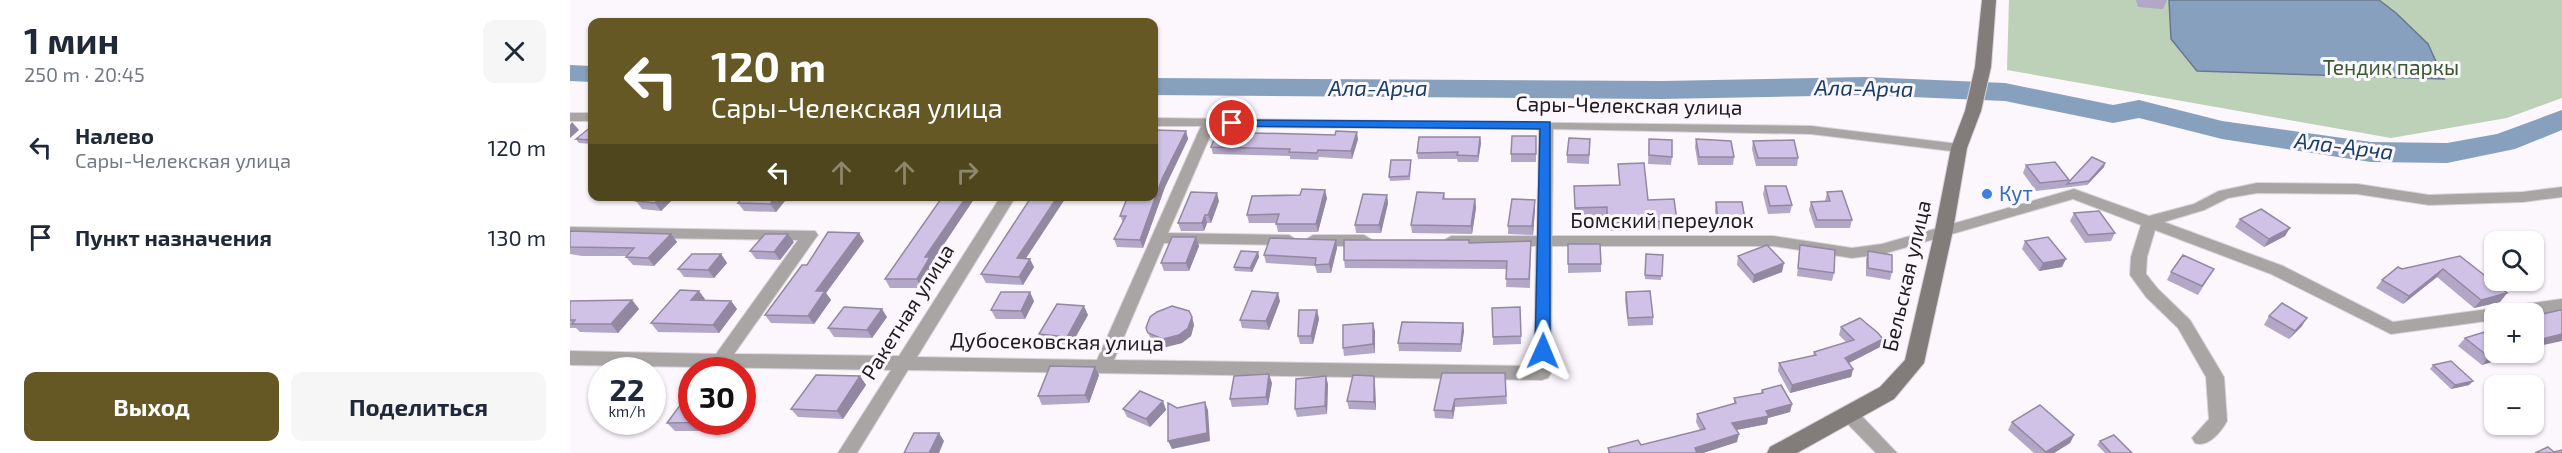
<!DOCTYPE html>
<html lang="ru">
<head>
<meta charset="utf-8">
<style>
	body { margin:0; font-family:"Exo 2",sans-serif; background:#f6f6f7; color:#1f2937; height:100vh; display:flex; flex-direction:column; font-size:22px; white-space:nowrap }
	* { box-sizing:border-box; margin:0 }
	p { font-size:20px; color:#747a83 }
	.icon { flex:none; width:33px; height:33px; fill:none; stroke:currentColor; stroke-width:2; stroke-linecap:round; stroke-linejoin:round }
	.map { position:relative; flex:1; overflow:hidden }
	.sheet { display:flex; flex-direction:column; background:#fff; width:570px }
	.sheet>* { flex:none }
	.top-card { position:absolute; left:18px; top:18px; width:570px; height:183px; border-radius:12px; box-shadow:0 2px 4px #0004; background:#655825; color:#fff; overflow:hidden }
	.buttons { position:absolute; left:1914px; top:231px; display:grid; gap:12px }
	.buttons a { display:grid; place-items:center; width:60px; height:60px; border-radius:12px; background:#fff; box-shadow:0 2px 4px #0004; font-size:30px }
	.speed { position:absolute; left:18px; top:357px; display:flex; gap:12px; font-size:30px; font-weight:700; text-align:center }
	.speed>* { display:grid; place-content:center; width:78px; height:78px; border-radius:50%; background:#fff; box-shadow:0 2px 4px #0004; line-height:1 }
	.speed small { font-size:15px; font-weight:400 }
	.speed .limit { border:9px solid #d22; background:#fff; color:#111 }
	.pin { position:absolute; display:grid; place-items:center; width:51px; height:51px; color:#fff; margin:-26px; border:3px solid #fff; border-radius:50%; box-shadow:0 2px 6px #0007 }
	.me { position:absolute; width:66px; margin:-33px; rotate:1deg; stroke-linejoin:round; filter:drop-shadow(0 0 4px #0008) }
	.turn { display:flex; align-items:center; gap:21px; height:126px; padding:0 24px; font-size:27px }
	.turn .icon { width:78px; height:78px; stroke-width:2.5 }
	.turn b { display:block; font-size:42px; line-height:51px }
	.lanes { display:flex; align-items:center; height:57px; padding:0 24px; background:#0003; justify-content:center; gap:30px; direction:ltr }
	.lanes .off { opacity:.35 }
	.round { display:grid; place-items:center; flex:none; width:63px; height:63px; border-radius:12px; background:#f6f6f7 }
	.overview { display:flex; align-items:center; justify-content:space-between; height:102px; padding:0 24px }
	h1 { font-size:36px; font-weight:700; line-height:45px }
	.button { display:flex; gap:12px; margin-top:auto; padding:12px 24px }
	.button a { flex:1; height:69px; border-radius:12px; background:#655825; color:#fff; font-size:24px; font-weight:700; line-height:69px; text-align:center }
	.button a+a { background:#f6f6f7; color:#1f2937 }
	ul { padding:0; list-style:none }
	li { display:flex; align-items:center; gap:18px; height:90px; padding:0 24px }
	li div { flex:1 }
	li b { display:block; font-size:22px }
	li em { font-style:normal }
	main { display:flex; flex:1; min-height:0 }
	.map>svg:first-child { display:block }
	.green { fill:#bcd1b7 }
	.water { fill:#87a0be; stroke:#68788e; stroke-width:1.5 }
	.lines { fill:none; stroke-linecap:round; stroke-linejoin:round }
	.river { fill:#87a0be; fill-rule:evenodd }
	.street-casing { stroke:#d8d3d9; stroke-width:2 }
	.secondary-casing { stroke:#d8d3d9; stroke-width:2 }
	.street { fill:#a9a5a4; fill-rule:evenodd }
	.secondary { fill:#827d7b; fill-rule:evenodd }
	.wall { fill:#b3a7c7 }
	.shaded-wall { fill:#9288a2 }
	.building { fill:#d0c2e7; stroke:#9288a2; stroke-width:1.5 }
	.route { fill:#1a73e8; stroke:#114b97; stroke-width:1.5 }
	.shop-dot { fill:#3f7fe0; stroke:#fcf6fd; stroke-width:2 }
	.labels { text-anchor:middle; stroke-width:6; stroke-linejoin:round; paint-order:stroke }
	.park-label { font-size:21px; fill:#385c2f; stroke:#fcf6fd }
	.street-label { font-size:21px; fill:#1e1c1f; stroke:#fcf6fd }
	.shop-label { font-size:21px; fill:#366cbe; stroke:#fcf6fd; text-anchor:start }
	.water-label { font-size:22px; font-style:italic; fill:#1a4068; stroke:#fcf6fd }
</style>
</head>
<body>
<main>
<section class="sheet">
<div class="overview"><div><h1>1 мин</h1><p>250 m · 20:45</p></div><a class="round"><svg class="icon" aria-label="close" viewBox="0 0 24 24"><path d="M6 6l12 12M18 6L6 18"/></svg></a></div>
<ul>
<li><svg class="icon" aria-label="left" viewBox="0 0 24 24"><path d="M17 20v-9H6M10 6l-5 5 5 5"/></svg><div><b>Налево</b><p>Сары-Челекская улица</p></div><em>120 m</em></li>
<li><svg class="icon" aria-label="arrive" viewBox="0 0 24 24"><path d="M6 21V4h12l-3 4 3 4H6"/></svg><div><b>Пункт назначения</b></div><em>130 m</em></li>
</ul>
<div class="button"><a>Выход</a><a>Поделиться</a></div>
</section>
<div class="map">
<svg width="1992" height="453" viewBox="0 0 1992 453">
	<rect width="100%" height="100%" fill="#fcf6fd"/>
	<path class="green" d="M1439 0H1992V98L1937 118 1821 138 1437 70Z"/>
	<path class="water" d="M1599 0H1809L1826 13 1858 44 1874 79 1627 71 1601 39Z"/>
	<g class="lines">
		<path class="river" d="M0 65 22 66V82L0 81Z
			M1295 77 1435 83 1543 105 1569 100 1652 121 1801 142 1877 143 1927 134 1992 110V130L1945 149 1877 163 1801 162 1652 139 1569 118 1543 123 1435 101 1295 95 1092 99 584 95V78L1092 81Z"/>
		<g class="street-casing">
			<path id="street" d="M0 113H22V121H0Z
				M584 118 1241 126 1389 144 1396 148 1389 152 1241 134 983 129 982 236H1203L1282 248 1312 244 1504 189 1579 216 1624 204 1649 191 1687 183 1787 184 1859 195 1953 192 1992 187V197L1953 202 1859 205 1787 194 1687 193 1658 198 1634 210 1594 222 1713 266 1823 322 1992 299V311L1964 315 1924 314V320L1821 334 1701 274 1585 230 1577 257 1576 274 1588 289 1620 320 1651 372 1654 377 1657 421C1651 432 1638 448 1625 443L1622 438 1639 419 1636 377 1608 328 1576 297 1560 275 1561 257 1571 225 1503 199 1313 254 1282 258 1203 246H982L981 373 978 378 972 380 338 370 287 453H268L321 370 0 365V351L146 354 228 240 0 237V227L245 231 248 235 245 239 164 354 329 356 431 196H446L347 357 527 360 631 126H584ZM644 127 969 129 967 236H881L873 241 881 246H966L964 366 544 360 594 243 719 245 727 240 719 235 598 233Z
				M743 235H794L802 240C795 248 742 248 735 240Z
				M1279 407 1285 409 1327 453H1306L1273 419 1270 414 1273 409Z"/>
		</g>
		<g class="secondary-casing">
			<path id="secondary" d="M1412 0H1426L1421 67 1411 111 1397 148 1383 230 1354 363 1324 399 1227 453H1197L1200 447 1310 387 1335 360 1365 230 1381 148 1395 111 1405 67Z"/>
		</g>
		<use href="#street" class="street"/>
		<use href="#secondary" class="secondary"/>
	</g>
	<path class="wall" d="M1566 0H1597L1593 9 1568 7Z
		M22 126V144L9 143 6 139Z
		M616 131 618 139 595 187 573 248 547 247 544 239 553 222 550 216Z
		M966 136V162H941V154Z
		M910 137 911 143 908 162H888L887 159H848L847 153Z
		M788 139 782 159 749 157 748 160 720 159V156L643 154 641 147Z
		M1020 139 1019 164 997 163V155Z
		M1079 139 1102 157 1101 165 1078 164Z
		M1126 139 1164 157 1163 165H1128L1125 147Z
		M1183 141 1228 158 1227 166H1186L1182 149Z
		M1535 163 1534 167 1517 185 1466 191 1453 173 1456 165 1499 180 1497 184Z
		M841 164 840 180 820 181 819 177Z
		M1048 164 1078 200 1107 221 1106 229 1036 231V216H1005L1004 186 1049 185Z
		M1195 186 1222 205 1220 213 1198 214 1193 194Z
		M1257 192 1282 220 1280 228H1245L1239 210 1241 202 1255 201Z
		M874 193 875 199H905L906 208 902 234 842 233 841 225Z
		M817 195 818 203 811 233H786L785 225Z
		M106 196 91 211 72 209 66 201Z
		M219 196 206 212 174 211 168 203Z
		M373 196H406L362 262 364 266 351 288H320L315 279Z
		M757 198 748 232H708L706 223H679L677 215Z
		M649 201 641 223H637L634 231H611L608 223Z
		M1146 202 1175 220 1173 228H1147L1145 210Z
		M965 209 963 235 938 234V226Z
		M1504 213 1545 233 1541 241 1515 243 1500 221Z
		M1670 219 1715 236 1694 247 1665 227Z
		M0 231 101 234 107 242 84 266 63 265 56 257V256H12L0 254Z
		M626 237 629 246 619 271H594L591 263Z
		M766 240 767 248 761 273H747L745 266 696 263 694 255Z
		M294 241 256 293 261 300 244 324 201 323 195 315 237 265Z
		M961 241 960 288 936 287 937 269 775 268 774 260 899 243Z
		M1455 241 1492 267 1469 271 1452 249Z
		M224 242 210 260 186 259 180 251Z
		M998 244 1031 264V272L998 273Z
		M1230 245 1264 273 1262 281 1227 276Z
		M1298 251 1322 272 1320 280 1296 276V259Z
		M688 252 689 257 682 272 665 271 664 267Z
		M151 254 157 263 144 278 114 277 108 269Z
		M1076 254 1093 255 1091 280 1075 279Z
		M1168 256 1212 272 1183 283 1167 265Z
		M1890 256 1937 293 1930 302 1904 308 1867 277 1833 304 1806 288 1812 280 1832 269Z
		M456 259 464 267 453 285 416 283 411 274Z
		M1644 269 1628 295 1597 280 1601 272Z
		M1056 292 1083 317V325L1058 326 1055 300Z
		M135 299 134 300 161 301 167 309 149 333 88 332 81 323Z
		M62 300 69 309 48 333 10 332 6 328H0V301Z
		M464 301 455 319H426L421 310Z
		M710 301 699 330 672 328 670 320Z
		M950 307 951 344 923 345V337Z
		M747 310 749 319 743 344H730L728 336Z
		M518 315 501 345 473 343 469 334Z
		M1699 316 1732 326 1719 339 1694 325Z
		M317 317 302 338 264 337 258 328Z
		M622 317 624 325 621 336 612 343 596 347 582 342 576 328Z
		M893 323 894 331 891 352 829 351 828 343Z
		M1271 327 1313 339 1310 347 1279 363 1283 369 1281 377 1220 393 1208 371 1209 363 1243 356 1244 352 1276 342 1269 335Z
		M805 331V353L774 356 773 348Z
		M1895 338 1937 357 1912 365 1888 346Z
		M1863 365 1903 381 1899 385 1881 389 1860 369Z
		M935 373 937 404 885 407 883 419 865 418 864 410Z
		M529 375 519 403 472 405 468 396Z
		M290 376 296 385 273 419 228 417 221 409Z
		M804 376 805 384 806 410 779 409 777 401Z
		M702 383 698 405 662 407 660 399Z
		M758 384 757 414 727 417 725 409Z
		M1192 390 1222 404 1220 412 1198 418 1197 424 1166 430 1167 442 1133 453H1038V448L1071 445 1130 430 1126 422 1127 414 1164 404V398L1191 393Z
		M593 401 596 410 580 427 557 417 553 409Z
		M122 422H158L151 431H105L97 423Z
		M1442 422 1504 435 1500 443 1484 453H1464L1438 430Z
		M1530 441 1562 453H1535L1527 445Z"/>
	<path class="shaded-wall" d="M2 122 9 130 0 138V125Z
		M616 131 618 139 595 187 573 248 570 240 592 179Z
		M787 132 788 139 782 159 781 151Z
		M910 137 911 143 908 162V156Z
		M1535 163 1534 167 1517 185 1519 181Z
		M755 190 757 198 748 232 746 224Z
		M647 193 649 201 641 223 638 215Z
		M817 195 818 203 811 233 809 225Z
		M91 196H106L91 211 85 203Z
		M207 196H219L206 212 200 204Z
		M397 196H406L362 262 364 266 351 288 347 279 355 257Z
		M488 196H497L451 266 447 258Z
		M905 199 906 208 902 234 901 226Z
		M965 200V209L963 235 962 226Z
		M635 215 637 223 634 231 632 223Z
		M1720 228 1715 236 1694 247 1699 239Z
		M289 233 294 241 256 293 261 300 244 324 238 316 246 291Z
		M101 234 107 242 84 266 78 258Z
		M218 234 224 242 210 260 204 252Z
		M626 237 629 246 619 271 616 263Z
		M766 240 767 248 761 273 759 264Z
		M688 252 689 257 682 272 680 268Z
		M151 254 157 263 144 278 138 270Z
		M460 259 464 267 453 285 449 277Z
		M1496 259 1492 267 1469 271 1473 263Z
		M1214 263 1212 272 1183 283 1184 275Z
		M1873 269 1867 277 1833 304 1839 296Z
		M129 291 135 299 127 309 121 300Z
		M460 292 464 301 455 319 451 311Z
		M708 293 710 301 699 330 696 321Z
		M1937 293 1930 302 1904 308 1911 300Z
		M62 300 69 309 48 333 41 324Z
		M161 301 167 309 149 333 143 325Z
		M514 306 518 315 501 345 497 337Z
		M312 309 317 317 302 338 297 330Z
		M747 310 749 319 743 344 741 336Z
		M622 317 624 325 621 336 612 343 596 347 593 339Z
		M1737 318 1732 326 1719 339 1725 331Z
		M803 323 805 331V353L803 344Z
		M893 323 894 331 891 352V344Z
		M1992 334V341L1964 347V341Z
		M1313 339 1310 347 1273 366 1275 358Z
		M1934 352H1942L1937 357 1912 365 1919 357Z
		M525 367 529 375 519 403 515 395Z
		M1283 369 1281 377 1220 393 1222 385Z
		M699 374 702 383 698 405 696 397Z
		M290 376 296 385 273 419 267 411Z
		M756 376 758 384 757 414 755 406Z
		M804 376 805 384 806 410 804 402Z
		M1903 381 1899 385 1881 389 1885 385Z
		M172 391 176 395 172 399Z
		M885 399V407L883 419 882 411Z
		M593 401 596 410 580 427 576 419Z
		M635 402 638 410 640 441 602 449 598 441Z
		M1222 404 1220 412 1198 418 1197 424 1161 431 1162 423 1196 411Z
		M144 422H158L151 431Z
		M369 433 374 441 369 453H359Z
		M1169 434 1167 442 1133 453H1124L1125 448Z
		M1504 435 1500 443 1484 453H1476Z"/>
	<path class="building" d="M22 126V140L6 139Z
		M586 130 616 131 592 179 570 240 544 239 556 216H550L558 196H584V136Z
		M766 131 787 132 781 151 748 150 747 153 719 152 720 149 641 147 647 132 765 135Z
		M942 136H966V154H941Z
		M849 137H910L908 156 887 155 888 152 847 153Z
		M999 138 1020 139 1019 155H997Z
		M1079 139 1102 140V157L1079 155Z
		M1126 139 1161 141 1164 157H1129Z
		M1224 140 1228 158H1188L1183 141Z
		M1522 157 1535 163 1519 181 1497 184Z
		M821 160H841L839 176 819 177Z
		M1485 162 1499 180 1470 183 1456 165Z
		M1074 163 1078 200 1104 199 1107 221 1037 223V207L1005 208 1004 186 1050 185 1048 164Z
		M1195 186H1216L1222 205 1200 206Z
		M732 189 755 190 746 224H706L709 214 677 215 682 196 730 195Z
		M1272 191 1282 220H1247L1241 202 1260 201 1257 192Z
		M621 192 647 193 638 215H635L632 223H608Z
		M847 192 874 193 873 199H905L901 226 841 225Z
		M793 194 817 195 809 225H785Z
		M71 196H91L85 203 66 201Z
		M174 196H207L200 204 168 203Z
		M373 196H397L355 257H360L347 279H315Z
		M462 196H488L447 258 460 259 449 277 411 274Z
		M942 199 965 200 962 226H938Z
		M1146 202H1172L1175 220H1148Z
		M1691 209 1720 228 1699 239 1670 219Z
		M1529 211 1545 233 1518 235 1504 213Z
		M0 231 101 234 78 258 56 257 64 248 0 247Z
		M258 232 289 233 246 291H255L238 316 195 315 232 265H237Z
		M195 234H218L204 252 180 251Z
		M602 237H626L616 263H591Z
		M1478 237 1496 259 1473 263 1455 241Z
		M700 238 766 240 759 264 745 265 746 258 694 255Z
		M774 240H899V243L961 241 959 279H936L937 261 774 260Z
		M998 244H1030L1031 264H998Z
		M1197 245 1214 263 1184 275 1168 256Z
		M1230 245 1265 250 1264 273 1228 268Z
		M671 251 688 252 680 268 664 267Z
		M1298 251 1322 255V272L1298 268Z
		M122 254H151L138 270 108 269Z
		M1076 254 1093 255 1092 276 1075 275Z
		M1613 255 1644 269 1632 286 1601 272Z
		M1890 256 1937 293 1911 300 1873 269 1839 296 1812 280 1828 267 1832 269Z
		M110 290 129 291 121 300 161 301 143 325 81 323Z
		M682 291 708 293 696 321 670 320Z
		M1080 291 1083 317 1058 318 1056 292Z
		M431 292H460L451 311 421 310Z
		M62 300 41 324H2L5 320H0V301Z
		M1712 303 1737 318 1725 331 1699 316Z
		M487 304 514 306 497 337 469 334Z
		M602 306 619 311 622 317 618 328 609 335 593 339 578 333 576 328 580 317 587 312Z
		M274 307 312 309 297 330 258 328Z
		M950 307 951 336 923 337 922 308Z
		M729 310H747L741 336H728Z
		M1990 310H1992V334L1964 341V316Z
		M1290 318 1308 333 1313 339 1275 358 1283 369 1222 385 1209 363 1246 355 1244 352 1284 340 1271 327Z
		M832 322 893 323 891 344 828 343Z
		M803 323V344L773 348V325Z
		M1924 329V352H1935L1919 357 1895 338Z
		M1881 361 1903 381 1885 385 1863 365Z
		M480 366 525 367 515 395 468 396Z
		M872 373H935L936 396 885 399 882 411 864 410Z
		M699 374 696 397 660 399 664 376Z
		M246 375 290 376 267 411 221 409Z
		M783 375 804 376V402L777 401Z
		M756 376 755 406 725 409 726 379Z
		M1211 385 1222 404 1196 411 1199 416 1162 423 1169 434 1125 448 1127 453H1040L1038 448 1068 440 1071 445 1135 429 1127 414 1166 403 1164 398 1193 393 1192 390Z
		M122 389V422H145H144L97 423Z
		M570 391 593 401 576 419 553 409Z
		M635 402 637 433 598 441V403L607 408Z
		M1470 405 1504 435 1476 452 1442 422Z
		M344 433H369L359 453H334Z
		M1544 435 1562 453H1541L1530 441Z
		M1978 447 1984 452 1992 450V453H1965Z"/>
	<path class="route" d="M662 120 980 122V351L978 355H967L965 351 970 129 657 126 656 123Z"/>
	<circle class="shop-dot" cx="1417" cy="194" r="6"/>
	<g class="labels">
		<g class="park-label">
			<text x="1821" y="75">Тендик паркы</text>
		</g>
		<g class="street-label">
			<text transform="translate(1059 106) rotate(1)" y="7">Сары-Челекская улица</text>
			<text x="1092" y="228">Бомский переулок</text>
			<text transform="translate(1337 276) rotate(-77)" y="7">Бельская улица</text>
			<text transform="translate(338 312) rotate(-58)" y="7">Ракетная улица</text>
			<text transform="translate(487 342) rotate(1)" y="7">Дубосековская улица</text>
		</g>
		<g class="shop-label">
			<text x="1429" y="201">Кут</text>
		</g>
		<g class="water-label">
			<text x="808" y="96">Ала-Арча</text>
			<text transform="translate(1294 88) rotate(1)" y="8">Ала-Арча</text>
			<text transform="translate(1774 146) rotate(7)" y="8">Ала-Арча</text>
		</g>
	</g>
</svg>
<div class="buttons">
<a><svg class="icon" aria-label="search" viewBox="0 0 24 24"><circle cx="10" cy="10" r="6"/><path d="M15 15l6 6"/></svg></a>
<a>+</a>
<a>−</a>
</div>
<div class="speed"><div>22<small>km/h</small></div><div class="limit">30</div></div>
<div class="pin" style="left:662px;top:123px;background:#d93025"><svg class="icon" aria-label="arrive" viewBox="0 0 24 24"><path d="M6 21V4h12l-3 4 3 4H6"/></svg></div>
<svg class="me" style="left:973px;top:351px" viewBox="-20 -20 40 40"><path d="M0-17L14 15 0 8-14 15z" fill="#1a73e8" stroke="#fff" stroke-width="4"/></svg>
<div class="top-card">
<div class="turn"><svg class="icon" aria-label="left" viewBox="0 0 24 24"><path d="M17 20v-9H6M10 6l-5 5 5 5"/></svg><div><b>120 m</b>Сары-Челекская улица</div></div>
<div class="lanes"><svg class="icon" aria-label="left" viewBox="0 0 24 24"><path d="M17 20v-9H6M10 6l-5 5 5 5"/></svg><svg class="icon off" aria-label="ahead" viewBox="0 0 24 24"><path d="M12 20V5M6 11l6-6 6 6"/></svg><svg class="icon off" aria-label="ahead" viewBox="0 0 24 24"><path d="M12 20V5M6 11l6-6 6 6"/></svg><svg class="icon off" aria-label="right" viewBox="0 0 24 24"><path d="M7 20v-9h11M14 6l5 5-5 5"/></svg></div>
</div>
</div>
</main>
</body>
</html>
